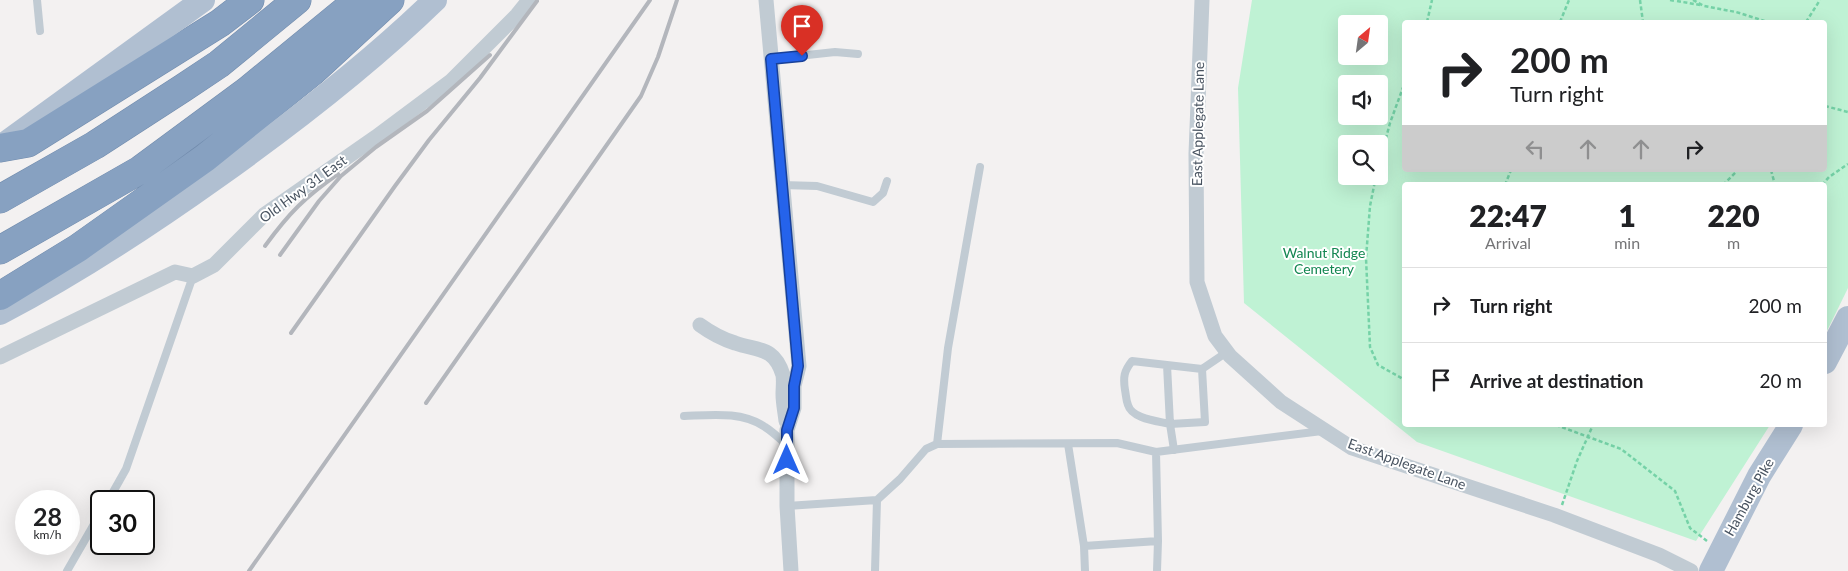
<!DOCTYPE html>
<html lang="en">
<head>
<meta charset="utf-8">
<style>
	body { margin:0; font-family:Lato,sans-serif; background:#f2f2f2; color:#202124; height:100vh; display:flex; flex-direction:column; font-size:19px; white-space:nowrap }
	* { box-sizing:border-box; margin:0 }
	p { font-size:16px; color:#757577 }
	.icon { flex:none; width:28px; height:28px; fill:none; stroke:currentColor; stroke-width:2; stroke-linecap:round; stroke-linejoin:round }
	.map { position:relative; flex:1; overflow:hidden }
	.panel { position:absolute; left:1402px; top:182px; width:425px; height:245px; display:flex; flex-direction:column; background:#fff; border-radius:5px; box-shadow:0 5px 20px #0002 }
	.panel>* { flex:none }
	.banner { position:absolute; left:1402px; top:20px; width:425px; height:152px; border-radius:5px; box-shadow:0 5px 20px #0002; background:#fff; color:#202124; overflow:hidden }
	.needle { width:32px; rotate:29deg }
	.controls { position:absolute; left:1338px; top:15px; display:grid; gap:10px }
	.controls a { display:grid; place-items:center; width:50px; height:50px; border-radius:5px; background:#fff; box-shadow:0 5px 20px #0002; font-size:25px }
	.speed { position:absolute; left:15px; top:490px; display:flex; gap:10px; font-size:25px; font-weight:700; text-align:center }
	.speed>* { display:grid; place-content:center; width:65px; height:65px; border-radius:50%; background:#fff; box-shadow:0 5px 20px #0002; line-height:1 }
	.speed small { font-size:12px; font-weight:400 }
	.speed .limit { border:2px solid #111; border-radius:8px; background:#fff; color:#111 }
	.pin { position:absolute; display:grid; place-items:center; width:42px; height:42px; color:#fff; margin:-51px -21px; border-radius:50% 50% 50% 0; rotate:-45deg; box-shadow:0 0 5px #0007 }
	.pin .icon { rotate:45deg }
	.me { position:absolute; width:55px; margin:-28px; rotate:0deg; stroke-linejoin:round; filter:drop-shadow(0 0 4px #0008) }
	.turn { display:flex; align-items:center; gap:18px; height:105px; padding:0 25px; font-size:22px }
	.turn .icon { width:65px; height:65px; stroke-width:2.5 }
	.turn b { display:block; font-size:35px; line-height:42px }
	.lanes { display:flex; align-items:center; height:48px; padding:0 25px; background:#0003; justify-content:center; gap:25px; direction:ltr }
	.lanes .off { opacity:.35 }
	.eta { display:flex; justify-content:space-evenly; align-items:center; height:85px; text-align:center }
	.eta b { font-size:30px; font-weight:800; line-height:35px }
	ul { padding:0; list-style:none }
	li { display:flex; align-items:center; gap:15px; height:75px; padding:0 25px; border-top:1px solid #e0e0e0 }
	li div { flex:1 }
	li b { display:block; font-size:19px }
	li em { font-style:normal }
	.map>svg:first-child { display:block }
	.green { fill:#bff2d4; fill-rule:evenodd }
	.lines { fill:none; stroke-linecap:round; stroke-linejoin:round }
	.highway-casing { stroke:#728cad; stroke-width:29 }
	.path { stroke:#75d2a7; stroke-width:2.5; stroke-dasharray:4 2.5; stroke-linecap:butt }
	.lane { stroke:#c1cbd3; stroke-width:8 }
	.street { stroke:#c1cbd3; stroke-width:15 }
	.primary { stroke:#b0bfd1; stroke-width:24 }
	.highway { stroke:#87a1c1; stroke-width:28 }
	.rail { stroke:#b3b6bc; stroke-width:4 }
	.route-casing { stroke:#184099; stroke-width:12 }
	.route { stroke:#2563eb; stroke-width:9 }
	.labels { text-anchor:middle; stroke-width:4; stroke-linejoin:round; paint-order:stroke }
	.street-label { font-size:14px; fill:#485360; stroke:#fff }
	.park-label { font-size:14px; fill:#138651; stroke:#fff }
</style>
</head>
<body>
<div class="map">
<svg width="1848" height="571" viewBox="0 0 1848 571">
	<rect width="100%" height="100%" fill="#f3f1f1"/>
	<path class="green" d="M1252 0H1848V288L1825 335V185H1405V425H1770L1696 541 1417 442 1244 303 1238 88ZM1405 22H1825V170H1405ZM1346 24H1379V56H1346ZM1346 84H1379V116H1346ZM1346 144H1379V176H1346Z"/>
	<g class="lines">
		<g class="highway-casing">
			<path id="highway" d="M0 148 28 143 220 23 250 0
				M0 199 95 145 183 88 219 64 297 0
				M0 250 140 170 247 91 358 0
				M0 296 78 248 205 158 312 72 390 0"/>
		</g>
		<path class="path" d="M1640 0 1643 22
			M1670 0 1676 1
			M1693 0 1704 6 1736 12 1768 22
			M1677 1 1700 5
			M1427 22 1432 0
			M1560 22 1569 0
			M1806 22 1820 0
			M1825 106 1848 112
			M1379 164 1390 123 1405 82
			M1771 170 1775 185
			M1376 176 1370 206 1366 258 1370 347 1378 365 1405 380
			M1505 185 1511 170
			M1723 185 1738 170
			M1822 185 1829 177 1848 164
			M1556 425 1621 449 1675 491 1690 528 1707 541
			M1562 505 1577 461 1593 425"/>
		<path class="lane" d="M37 0 40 31
			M771 59 835 52 858 54
			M782 185 817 186 873 202 883 193 887 181
			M1167 365 1132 361C1124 371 1123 377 1125 390 1126 395 1126 400 1128 405 1132 419 1158 421 1170 424L1174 450
			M1202 369 1167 365 1170 424 1205 422 1202 369 1227 352
			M684 416C711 415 742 411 765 427 773 432 780 439 787 445
			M937 444 948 348 980 167
			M1068 444 1084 546 1158 541 1156 452
			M108 501 126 469 193 276
			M787 506 877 500 900 479 926 449 937 444 1117 443 1156 452 1322 431
			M1084 546 1085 571
			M67 571 101 512
			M875 571 877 500
			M1157 571 1158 541"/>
		<path class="street" d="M766 0 799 366 794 386V408L787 430V506L791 571
			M1202 0 1196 154 1197 282 1215 336 1230 356 1281 402 1352 448 1554 515 1659 555 1691 571
			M700 325C711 333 722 339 735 343 758 351 774 346 783 375 784 381 783 388 783 394 783 403 785 412 786 421
			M0 357 175 272 193 276 214 265 264 215 376 137 451 81 517 15 529 0"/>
		<path class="primary" d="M6 143 203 0
			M0 313C76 273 148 226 218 176 294 122 368 65 435 0
			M1825 362 1848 318
			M1711 571 1759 476 1791 425"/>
		<use href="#highway" class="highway"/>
		<path class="rail" d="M265 246C289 213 305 197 338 174
			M280 255 319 201 341 176 376 147 427 111 490 55
			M291 333 395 186 429 140 480 78 537 1
			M426 403 641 96 658 57 677 0
			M249 571 650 0"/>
	</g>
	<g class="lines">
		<g class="route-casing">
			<path id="route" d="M787 460V430L794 408V386L798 366 771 59 802 56"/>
		</g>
		<use href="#route" class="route"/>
	</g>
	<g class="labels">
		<g class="street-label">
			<text transform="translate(1198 124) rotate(-89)" y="5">East Applegate Lane</text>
			<text transform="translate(303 189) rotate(-36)" y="5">Old Hwy 31 East</text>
			<text transform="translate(1407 464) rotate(20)" y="5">East Applegate Lane</text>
			<text transform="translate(1749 497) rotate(-61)" y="5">Hamburg Pike</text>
		</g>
		<g class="park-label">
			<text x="1324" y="258">Walnut Ridge<tspan x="1324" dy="16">Cemetery</tspan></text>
		</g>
	</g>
</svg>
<div class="controls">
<a><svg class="needle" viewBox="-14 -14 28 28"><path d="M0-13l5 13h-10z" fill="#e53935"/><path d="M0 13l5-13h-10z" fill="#757577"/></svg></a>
<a><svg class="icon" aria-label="sound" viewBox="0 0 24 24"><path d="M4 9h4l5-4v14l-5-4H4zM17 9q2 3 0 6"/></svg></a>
<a><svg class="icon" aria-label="search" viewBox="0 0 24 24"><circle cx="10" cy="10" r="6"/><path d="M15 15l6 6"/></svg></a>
</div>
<div class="speed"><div>28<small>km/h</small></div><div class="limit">30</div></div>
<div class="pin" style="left:802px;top:56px;background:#d93025"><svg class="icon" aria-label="arrive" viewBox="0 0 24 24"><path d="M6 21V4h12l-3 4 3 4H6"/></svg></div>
<svg class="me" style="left:787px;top:460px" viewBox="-20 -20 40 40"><path d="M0-17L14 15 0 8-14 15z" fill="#2563eb" stroke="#fff" stroke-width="4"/></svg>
<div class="banner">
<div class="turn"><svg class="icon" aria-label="right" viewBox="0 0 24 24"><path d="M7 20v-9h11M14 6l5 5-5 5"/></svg><div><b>200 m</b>Turn right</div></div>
<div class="lanes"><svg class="icon off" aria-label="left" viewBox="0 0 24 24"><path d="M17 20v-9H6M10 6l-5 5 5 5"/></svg><svg class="icon off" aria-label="ahead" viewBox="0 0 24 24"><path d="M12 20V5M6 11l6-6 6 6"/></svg><svg class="icon off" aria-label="ahead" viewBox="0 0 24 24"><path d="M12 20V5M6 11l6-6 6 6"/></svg><svg class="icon" aria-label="right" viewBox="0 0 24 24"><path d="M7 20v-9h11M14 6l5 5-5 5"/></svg></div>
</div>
<section class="panel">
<div class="eta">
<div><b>22:47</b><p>Arrival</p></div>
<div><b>1</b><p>min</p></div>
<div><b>220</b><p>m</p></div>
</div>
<ul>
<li><svg class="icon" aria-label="right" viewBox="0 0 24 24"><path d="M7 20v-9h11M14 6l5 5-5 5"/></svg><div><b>Turn right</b></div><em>200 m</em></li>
<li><svg class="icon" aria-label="arrive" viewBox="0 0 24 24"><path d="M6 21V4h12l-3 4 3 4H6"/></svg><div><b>Arrive at destination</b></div><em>20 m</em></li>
</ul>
</section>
</div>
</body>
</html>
